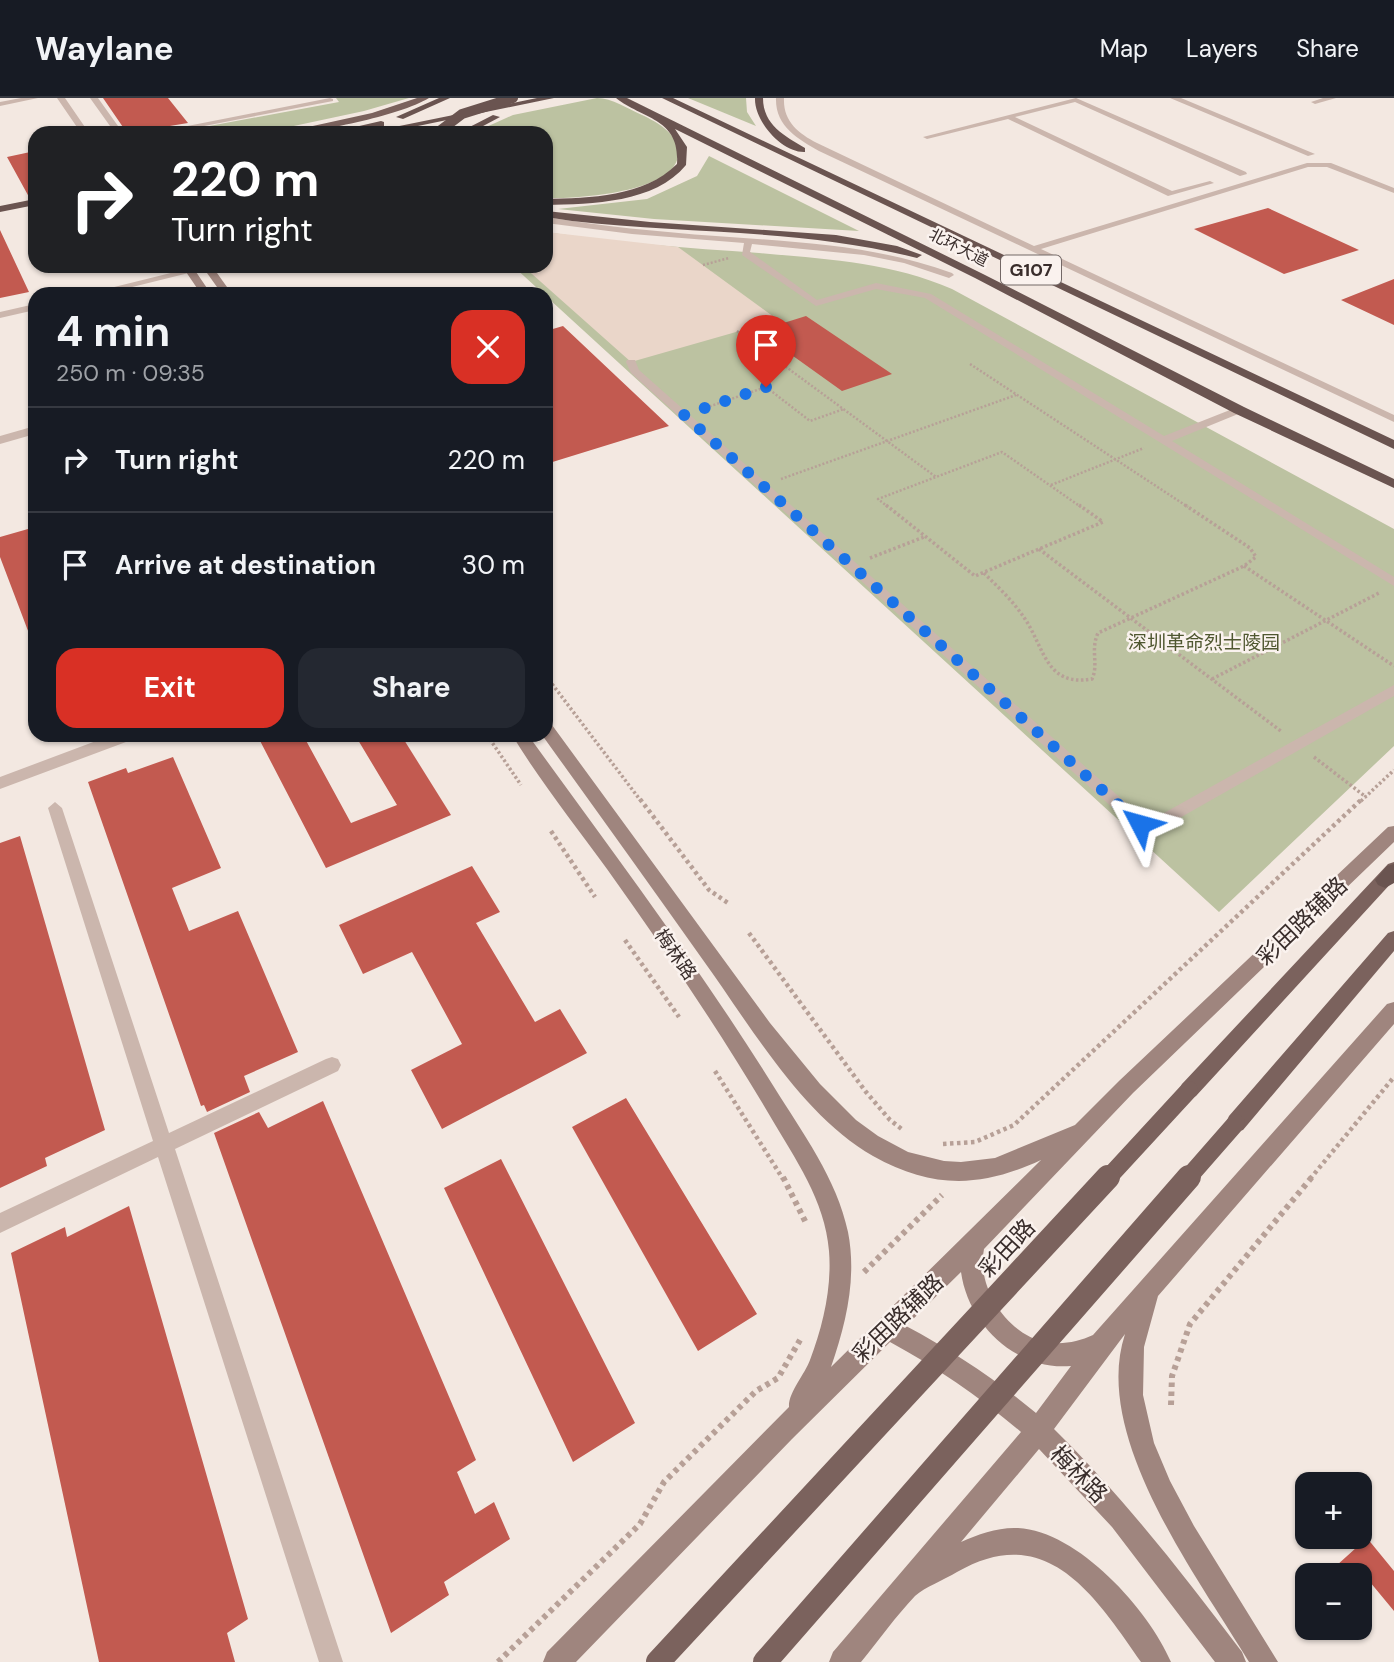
<!DOCTYPE html>
<html lang="en">
<head>
<meta charset="utf-8">
<style>
	body { margin:0; font-family:"DM Sans","Noto Sans SC",sans-serif; background:#242831; color:#f1f3f6; height:100vh; display:flex; flex-direction:column; font-size:26px; white-space:nowrap }
	* { box-sizing:border-box; margin:0 }
	p { font-size:23px; color:#9ea1a6 }
	.icon { flex:none; width:38px; height:38px; fill:none; stroke:currentColor; stroke-width:2; stroke-linecap:round; stroke-linejoin:round }
	.map { position:relative; flex:1; overflow:hidden }
	.drawer { position:absolute; left:28px; top:189px; width:525px; height:455px; display:flex; flex-direction:column; background:#171b24; border-radius:21px; box-shadow:0 2px 5px #0004 }
	.drawer>* { flex:none }
	.top-card { position:absolute; left:28px; top:28px; width:525px; height:147px; border-radius:21px; box-shadow:0 2px 5px #0004; background:#202124; color:#fff; overflow:hidden }
	.fabs { position:absolute; left:1295px; top:1374px; display:grid; gap:14px }
	.fabs a { display:grid; place-items:center; width:77px; height:77px; border-radius:14px; background:#171b24; box-shadow:0 2px 5px #0004; font-size:35px }
	.pin { position:absolute; display:grid; place-items:center; width:60px; height:60px; color:#fff; margin:-72px -30px; border-radius:50% 50% 50% 0; rotate:-45deg; box-shadow:0 0 7px #0007 }
	.pin .icon { rotate:45deg }
	.me { position:absolute; width:77px; margin:-38px; rotate:309deg; stroke-linejoin:round; filter:drop-shadow(0 0 5px #0008) }
	.turn { display:flex; align-items:center; gap:24px; height:147px; padding:0 28px; font-size:32px }
	.turn .icon { width:91px; height:91px; stroke-width:2.5 }
	.turn b { display:block; font-size:49px; line-height:60px }
	.round { display:grid; place-items:center; flex:none; width:74px; height:74px; border-radius:21px; background:#242831 }
	.overview { display:flex; align-items:center; justify-content:space-between; height:119px; padding:0 28px }
	h1 { font-size:42px; font-weight:700; line-height:52px }
	.action { display:flex; gap:14px; margin-top:auto; padding:14px 28px }
	.action a { flex:1; height:80px; border-radius:21px; background:#d93025; color:#fff; font-size:28px; font-weight:700; line-height:80px; text-align:center }
	.action a+a { background:#242831; color:#f1f3f6 }
	ul { padding:0; list-style:none }
	li { display:flex; align-items:center; gap:21px; height:105px; padding:0 28px; border-top:2px solid #363941 }
	li div { flex:1 }
	li b { display:block; font-size:26px }
	li em { font-style:normal }
	header { display:flex; align-items:center; gap:42px; box-sizing:border-box; height:98px; padding:0 35px; background:#171b24; border-bottom:2px solid #363941 }
	header strong { font-size:33px }
	nav { display:flex; gap:38px; margin-inline-start:auto; font-size:24px }
	.map>svg:first-child { display:block }
	.green { fill:#bcc2a1 }
	.plaza { fill:#ead6c9 }
	.building { fill:#c25a50 }
	.lines { fill:none; stroke-linecap:round; stroke-linejoin:round }
	.path-far3 { stroke:#b7a097; stroke-width:2.5; stroke-dasharray:2 2; stroke-linecap:butt }
	.path-far2 { stroke:#b7a097; stroke-width:3.5; stroke-dasharray:2.5 2.5; stroke-linecap:butt }
	.path-far1 { stroke:#b7a097; stroke-width:4.5; stroke-dasharray:3.5 3.5; stroke-linecap:butt }
	.path { stroke:#b7a097; stroke-width:6; stroke-dasharray:4.5 4.5; stroke-linecap:butt }
	.service { fill:#cbb6ad; fill-rule:evenodd }
	.minor { fill:#cbb6ad; fill-rule:evenodd }
	.tertiary { fill:#cbb6ad; fill-rule:evenodd }
	.secondary { fill:#9f857e; fill-rule:evenodd }
	.primary { fill:#7b625d; fill-rule:evenodd }
	.trunk { fill:#6a5450; fill-rule:evenodd }
	.primary-bridge-far1 { stroke:#7b625d; stroke-width:18 }
	.primary-bridge { stroke:#7b625d; stroke-width:24 }
	.trunk-bridge { stroke:#6a5450; stroke-width:10 }
	.route { stroke:#1a73e8; stroke-width:12; stroke-dasharray:0 21.6 }
	.labels { text-anchor:middle; stroke-width:5; stroke-linejoin:round; paint-order:stroke }
	.far-street-label { font-size:16px; fill:#392d2b; stroke:#faf2ee }
	.shield { fill:#faf2ee; stroke:#736866; stroke-width:2 }
	.shield-label { font-size:18px; font-weight:bold; fill:#392d2b }
	.park-label { font-size:19px; fill:#4f5730; stroke:#faf2ee }
	.street-label { font-size:19px; fill:#392d2b; stroke:#faf2ee }
	.near-street-label { font-size:23px; fill:#392d2b; stroke:#faf2ee }
</style>
</head>
<body>
<header>
<strong>Waylane</strong>
<nav><a>Map</a><a>Layers</a><a>Share</a></nav>
</header>
<div class="map">
<svg width="1394" height="1564" viewBox="0 0 1394 1564">
	<rect width="100%" height="100%" fill="#f3e8e1"/>
	<path class="green" d="M336 0H409L364 13 261 35H208L204 29 339 4Z
		M597 0C612 0 628 11 642 17 657 24 677 35 678 53 682 95 574 101 546 100V35H473L513 17Z
		M688 0H746L747 14 756 28Z
		M709 58 859 133 654 121 558 111 647 101 697 78Z
		M546 134C616 145 688 150 759 155 826 161 890 164 952 191L1394 431V648L1219 814 513 168H546Z"/>
	<path class="plaza" d="M546 134 678 149 778 222 631 264 523 168H546Z"/>
	<path class="building" d="M103 0H168L188 25 127 35Z
		M35 53V99H29L7 59Z
		M1268 110 1359 152 1284 176 1194 131Z
		M0 132 29 194 0 200Z
		M1394 181V227L1341 202Z
		M806 218 892 276 842 293 758 233Z
		M563 228 669 328 546 366V233Z
		M35 429V546H33L0 459V439Z
		M257 637H303L351 725 397 707 355 637H401L451 717 326 770Z
		M173 659 221 770 172 790 189 833 238 813 298 954 244 978 250 994 207 1014 204 1007 201 1008 88 684 126 670 128 675Z
		M20 738 105 1032 45 1060 47 1068 0 1090V745Z
		M472 768 500 814 476 825 535 924 560 911 587 955 442 1031 411 972 462 946 412 854 363 876 339 827Z
		M626 1000 757 1216 698 1253 572 1029Z
		M323 1003 476 1362 457 1374 475 1416 494 1404 510 1441 444 1484 449 1497 391 1535 214 1035 259 1014 268 1030Z
		M501 1061 635 1325 573 1364 444 1090Z
		M129 1108 248 1521 227 1535 235 1564H99L11 1155 65 1129 67 1139Z
		M1367 1440 1394 1473V1513L1370 1484 1360 1494V1477H1326Z"/>
	<g class="lines">
		<path class="path-far3" d="M703 167 729 160
			M737 233 936 379
			M970 266 1188 409
			M702 311 766 289 810 323 844 311
			M781 381 1016 297
			M1051 387 1144 350
			M888 409 878 401 1002 354 1081 409"/>
		<path class="path-far2" d="M886 407 975 478 1103 424 1079 407
			M1039 451 1282 634
			M870 460 924 439
			M1244 468 1394 568
			M984 475C998 489 1014 504 1025 521 1045 551 1046 589 1092 581 1099 566 1090 552 1098 535L1244 468 1256 459 1250 450 1185 407
			M546 578 641 703
			M1212 581 1379 495
			M487 637 521 687
			M1314 659 1366 699
			M1361 703 1394 672"/>
		<path class="path-far1" d="M640 701 709 792 728 805
			M551 733 595 799
			M749 835 866 994 890 1022 903 1032
			M625 842 679 919
			M715 973 783 1081
			M943 1046 975 1044 1014 1027 1362 701
			M1310 1081 1394 979"/>
		<path class="path" d="M783 1079 806 1125
			M864 1174 942 1097
			M1171 1307 1172 1278 1190 1226 1312 1079
			M498 1564 640 1426 664 1384 756 1293 778 1280 800 1242"/>
		<path class="service" d="M90 0H98L123 35H115Z
			M330 0 333 1V3L168 35H152Z
			M776 0H784C783 23 798 35 817 45L1034 148 1307 65H1331L1394 90V95L1327 69H1308L1041 151 1394 317V324L819 53C798 41 775 28 776 0Z
			M1076 0 1246 74 1247 76 1240 78 1075 4 1015 19 1172 93 1210 83 1214 85 1168 98 1008 21 927 41 923 39Z
			M1323 0H1336L1315 6 1311 4Z
			M546 119C602 128 659 134 716 138 796 144 876 147 952 175L954 177 949 180 904 165 864 157 752 146 750 154 817 202 876 185 931 196 1164 338 1235 310H1243V314L1172 343 1394 479V488L925 200 876 191 816 208 742 157 744 145 632 136 546 125Z
			M627 262H635L639 272 1143 720H1155L1394 587V598L1162 730H1135L631 275 626 264Z
			M55 704 62 710 169 1035 326 961 332 959 338 961 341 967 338 973 175 1051 343 1564H319L158 1059 0 1135V1115L153 1043 48 710Z"/>
		<path class="minor" d="M21 0H38L0 8V4Z
			M1170 0H1181L1315 56 1308 58Z"/>
		<path class="tertiary" d="M57 0H65L89 35H81Z
			M199 168 213 169 104 196H86Z
			M35 206V212L0 220V214Z
			M35 328V336L0 346V338Z
			M112 637H136L134 641 0 691V679Z"/>
		<path class="secondary" d="M182 168H192L211 196H201Z
			M202 168H212L232 196H222Z
			M546 625 552 627 770 925 820 986 856 1022 878 1038 908 1054 944 1063 961 1064 995 1060 1075 1027 1119 983 1388 729 1394 728V744L1133 995 984 1151C976 1189 1007 1236 1045 1244 1062 1247 1078 1244 1093 1237L1387 906 1394 904V926L1158 1198 1144 1249 1143 1297 1154 1345 1170 1383 1194 1428 1278 1564H1249C1198 1479 1091 1339 1125 1236L1054 1331C1124 1400 1183 1476 1242 1554L1246 1564H1215L1112 1429 1039 1351 961 1444C979 1436 998 1429 1018 1430 1078 1433 1149 1512 1171 1564H1141C1095 1497 1046 1422 957 1474 944 1482 925 1489 915 1498 896 1518 879 1542 861 1564H829L833 1554 1021 1334C979 1299 938 1270 890 1244L792 1341 576 1564H543L547 1554 789 1309C788 1295 805 1276 810 1262 823 1228 832 1189 829 1153 825 1102 795 1061 770 1018 720 933 664 851 607 771 575 727 540 683 512 637H528C612 753 698 867 774 989 802 1034 837 1081 848 1134 857 1180 846 1226 831 1269L1041 1062C981 1090 932 1091 873 1058 802 1018 750 927 703 862 650 787 596 712 542 637H546ZM961 1174C968 1226 1016 1273 1071 1268L1036 1315C995 1281 953 1253 906 1228Z"/>
		<path class="primary" d="M417 0H429C399 18 316 35 281 35L372 15Z
			M1394 764V782L1196 998 1189 1001 1182 998 1179 992 1182 986 1388 766Z
			M1394 833V853L1243 1032 1236 1034 1229 1032 1226 1025 1229 1018 1388 835Z"/>
		<path class="trunk" d="M439 0H450L403 21 396 19Z
			M537 0H554L384 35H365Z
			M616 0H627L983 176 1244 309 1394 381V390L1234 315 975 180 675 31 687 49 686 67C655 105 592 106 546 107V101C590 100 644 99 677 66 680 20 644 22 616 0Z
			M662 0H673L1394 342V351Z
			M755 0H763C763 27 785 38 805 50V54C782 55 754 23 755 0Z
			M493 17 500 19 470 35H458Z
			M381 23 384 24V28L348 35H329Z
			M35 101V107L0 114V108Z
			M546 113 650 124 836 137 897 148 922 157 917 160C805 131 687 136 572 123L546 119Z
			M1394 766V785L1385 790 1378 787 1375 782 1387 768Z"/>
		<path class="primary-bridge-far1" d="M1107 1081 1189 992
			M1187 1081 1236 1025"/>
		<path class="primary-bridge" d="M658 1564 1108 1079
			M765 1564 1189 1079"/>
		<path class="trunk-bridge" d="M437 35 462 16 513 0"/>
	</g>
	<g class="lines">
		<path class="route" d="M766 289 684 317 1140 726"/>
	</g>
	<g class="labels">
		<g class="far-street-label">
			<text transform="translate(959 149) rotate(27)" y="6">北环大道</text>
		</g>
		<rect class="shield" x="1001" y="157.5" width="60" height="29" rx="5"/>
		<g class="shield-label">
			<text x="1031" y="178">G107</text>
		</g>
		<g class="park-label">
			<text x="1204" y="551">深圳革命烈士陵园</text>
		</g>
		<g class="street-label">
			<text transform="translate(676 856) rotate(55)" y="7">梅林路</text>
		</g>
		<g class="near-street-label">
			<text transform="translate(1302 823) rotate(-44)" y="8">彩田路辅路</text>
			<text transform="translate(1007 1150) rotate(-47)" y="8">彩田路</text>
			<text transform="translate(898 1220) rotate(-44)" y="8">彩田路辅路</text>
			<text transform="translate(1079 1376) rotate(45)" y="8">梅林路</text>
		</g>
	</g>
</svg>
<div class="fabs">
<a>+</a>
<a>−</a>
</div>
<div class="pin" style="left:766px;top:289px;background:#d93025"><svg class="icon" aria-label="arrive" viewBox="0 0 24 24"><path d="M6 21V4h12l-3 4 3 4H6"/></svg></div>
<svg class="me" style="left:1140px;top:726px" viewBox="-20 -20 40 40"><path d="M0-17L14 15 0 8-14 15z" fill="#1a73e8" stroke="#fff" stroke-width="4"/></svg>
<div class="top-card">
<div class="turn"><svg class="icon" aria-label="right" viewBox="0 0 24 24"><path d="M7 20v-9h11M14 6l5 5-5 5"/></svg><div><b>220 m</b>Turn right</div></div>
</div>
<section class="drawer">
<div class="overview"><div><h1>4 min</h1><p>250 m · 09:35</p></div><a class="round" style="background:#d93025;color:#fff"><svg class="icon" aria-label="close" viewBox="0 0 24 24"><path d="M6 6l12 12M18 6L6 18"/></svg></a></div>
<ul>
<li><svg class="icon" aria-label="right" viewBox="0 0 24 24"><path d="M7 20v-9h11M14 6l5 5-5 5"/></svg><div><b>Turn right</b></div><em>220 m</em></li>
<li><svg class="icon" aria-label="arrive" viewBox="0 0 24 24"><path d="M6 21V4h12l-3 4 3 4H6"/></svg><div><b>Arrive at destination</b></div><em>30 m</em></li>
</ul>
<div class="action"><a>Exit</a><a>Share</a></div>
</section>
</div>
</body>
</html>
